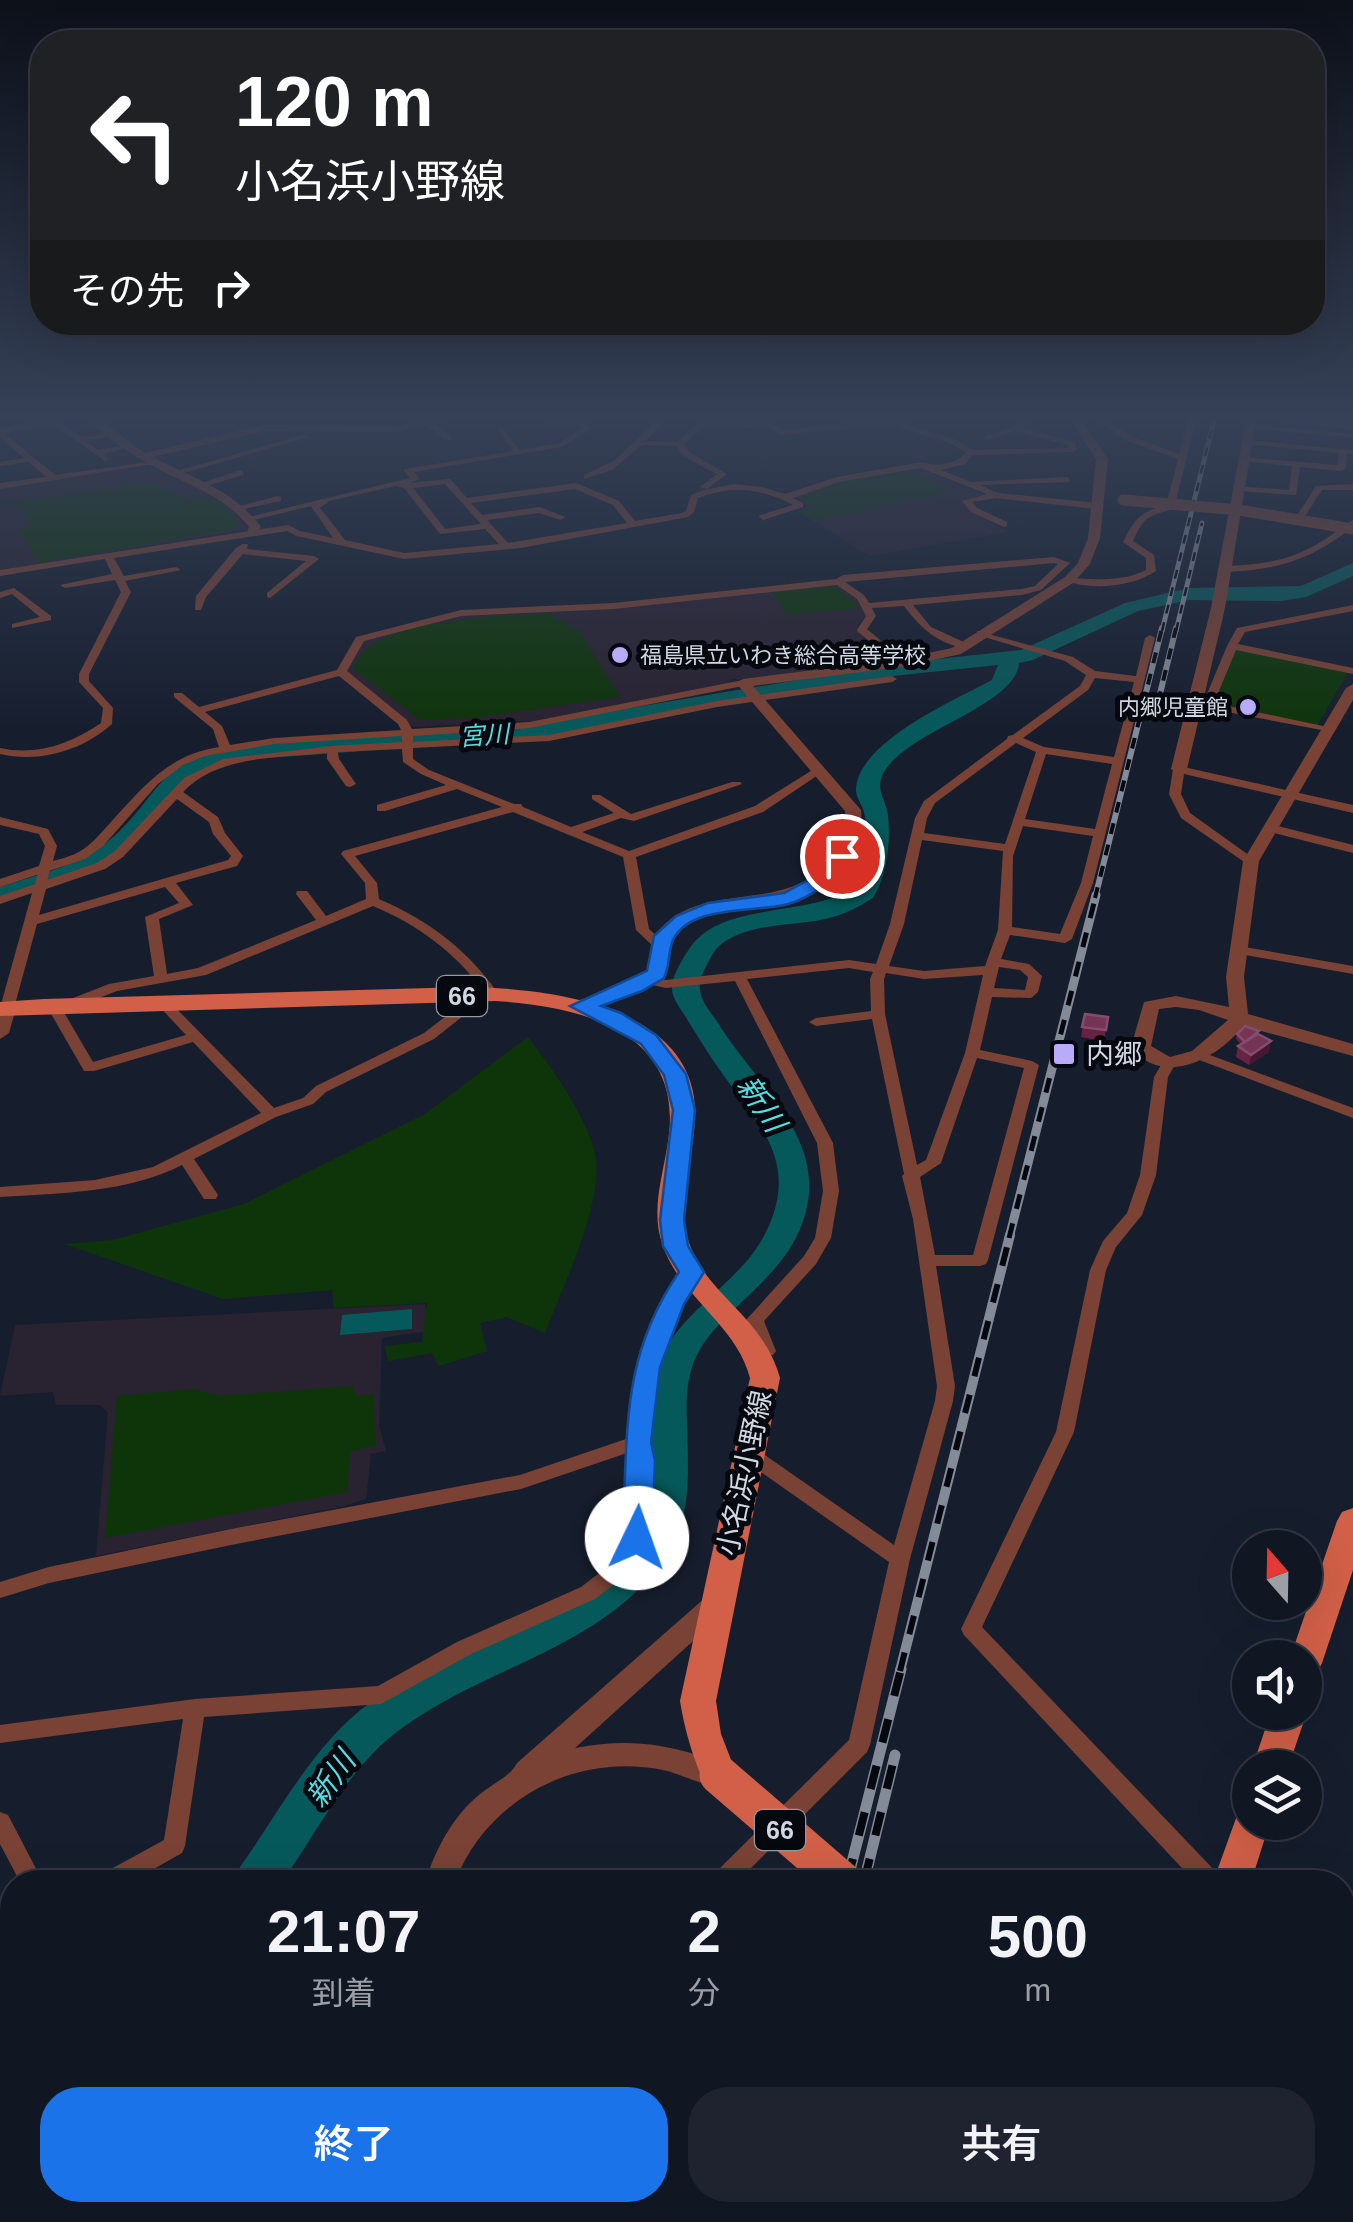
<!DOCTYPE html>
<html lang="ja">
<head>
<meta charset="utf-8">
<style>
	body { margin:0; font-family:Arial,"Noto Sans JP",sans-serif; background:#1e232f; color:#f1f3f6; height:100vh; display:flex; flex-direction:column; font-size:38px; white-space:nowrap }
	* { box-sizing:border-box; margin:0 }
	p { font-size:32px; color:#9c9fa5 }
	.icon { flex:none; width:55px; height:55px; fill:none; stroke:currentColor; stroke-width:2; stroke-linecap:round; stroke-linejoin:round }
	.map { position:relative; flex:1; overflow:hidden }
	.details { position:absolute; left:0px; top:1870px; width:1355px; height:352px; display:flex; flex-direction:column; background:#101622; border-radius:40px 40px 0 0; box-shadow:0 10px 40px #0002,0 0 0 2px #303540 }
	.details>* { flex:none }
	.guide { position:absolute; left:30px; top:30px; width:1295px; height:305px; border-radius:40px; box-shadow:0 10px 40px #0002,0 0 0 2px #303540; background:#202124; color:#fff; overflow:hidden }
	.needle { width:65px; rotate:340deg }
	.controls { position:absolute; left:1232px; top:1530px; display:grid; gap:20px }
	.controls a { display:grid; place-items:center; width:90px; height:90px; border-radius:50%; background:#101622; box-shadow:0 10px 40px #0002,0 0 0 2px #303540; font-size:50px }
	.pin { position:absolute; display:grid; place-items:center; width:85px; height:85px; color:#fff; margin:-42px; border:5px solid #fff; border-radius:50%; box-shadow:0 2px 10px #0007 }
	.me { position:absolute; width:110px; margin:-55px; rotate:3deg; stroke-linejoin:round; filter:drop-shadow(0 0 8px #0008) }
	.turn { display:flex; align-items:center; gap:35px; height:210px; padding:0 40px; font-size:45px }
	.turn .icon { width:130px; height:130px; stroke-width:2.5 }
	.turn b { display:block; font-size:70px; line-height:85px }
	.then { display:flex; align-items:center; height:95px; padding:0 40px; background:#0003; gap:20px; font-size:38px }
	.eta { display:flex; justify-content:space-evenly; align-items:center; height:170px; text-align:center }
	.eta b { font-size:60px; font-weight:600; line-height:70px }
	.action { display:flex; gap:20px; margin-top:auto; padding:20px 40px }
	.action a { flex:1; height:115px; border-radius:40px; background:#1a73e8; color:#fff; font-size:40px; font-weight:600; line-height:115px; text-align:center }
	.action a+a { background:#1e232f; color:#f1f3f6 }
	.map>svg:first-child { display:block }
	.education { fill:#292231 }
	.green { fill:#0e350a }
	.water { fill:#06595b }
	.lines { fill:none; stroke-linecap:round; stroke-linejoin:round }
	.river { fill:#06595b; fill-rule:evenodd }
	.minor { fill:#794235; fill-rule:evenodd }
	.tertiary { fill:#794235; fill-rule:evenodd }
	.primary { fill:#d26048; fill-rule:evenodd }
	.rail-far4-casing { stroke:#848b98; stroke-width:5 }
	.rail-far3-casing { stroke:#848b98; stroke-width:6 }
	.rail-far2-casing { stroke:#848b98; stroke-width:9 }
	.rail-far1-casing { stroke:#848b98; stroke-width:10 }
	.rail-casing { stroke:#848b98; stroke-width:11 }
	.rail-far4 { stroke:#05080f; stroke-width:2.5; stroke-dasharray:9; stroke-linecap:butt }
	.rail-far3 { stroke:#05080f; stroke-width:4; stroke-dasharray:11; stroke-linecap:butt }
	.rail-far2 { stroke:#05080f; stroke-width:5; stroke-dasharray:15; stroke-linecap:butt }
	.rail-far1 { stroke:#05080f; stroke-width:6; stroke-dasharray:19; stroke-linecap:butt }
	.rail { stroke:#05080f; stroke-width:8; stroke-dasharray:24; stroke-linecap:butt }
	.minor-bridge { stroke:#794235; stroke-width:11 }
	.tertiary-bridge { stroke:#794235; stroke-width:11 }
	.primary-bridge { stroke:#d26048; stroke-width:39 }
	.wall { fill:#6a2144 }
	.shaded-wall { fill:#441734 }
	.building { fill:#753455; stroke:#844e6b; stroke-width:2.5 }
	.route { fill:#1a73e8; stroke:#114b97; stroke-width:2.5 }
	.poi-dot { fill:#b8abf7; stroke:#05080f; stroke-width:4 }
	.labels { text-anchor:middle; stroke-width:10; stroke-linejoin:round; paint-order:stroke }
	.far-poi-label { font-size:22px; fill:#d2d8e3; stroke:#05080f; text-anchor:start }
	.far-water-label { font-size:25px; font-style:italic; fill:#55dee1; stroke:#05080f }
	.shield { fill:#05080f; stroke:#949aa3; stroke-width:2.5 }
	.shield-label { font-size:25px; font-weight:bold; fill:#d2d8e3 }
	.poi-label { font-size:28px; fill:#d2d8e3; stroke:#05080f; text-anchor:start }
	.street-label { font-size:28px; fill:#d2d8e3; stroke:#05080f }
	.water-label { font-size:30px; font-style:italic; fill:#55dee1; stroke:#05080f }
</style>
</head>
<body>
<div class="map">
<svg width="1353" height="2222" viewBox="0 0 1353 2222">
	<rect width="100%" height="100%" fill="#161e2e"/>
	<path class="education" d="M150 466 222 497 247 529 0 571V487Z
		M916 467 984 494 963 501 968 509 1007 532 869 556 798 511 809 506 797 497 839 481Z
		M827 585H842L854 595 866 616 857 625 859 631 894 662 756 679H731L728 683 622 706 534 721 413 727 345 673 363 641 449 617 613 609Z
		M425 1304 429 1331 382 1338 379 1425 386 1451 371 1454 366 1499 344 1506 96 1556 108 1413 100 1405H56L53 1392 0 1396 15 1325Z"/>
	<path class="green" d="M908 469 948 490 947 493 813 521 800 512 812 506 799 497 841 482Z
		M152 482 189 500C216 492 228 503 240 528L37 563 19 529 30 527 19 505 0 504Z
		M835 586 860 608 787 615 772 592Z
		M551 613 557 621 564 620 572 629H578L620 697 474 718 420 720 354 669C363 617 509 616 551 613Z
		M1232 646 1349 670 1316 728 1208 705Z
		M528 1037C554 1071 581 1108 594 1149 608 1195 562 1288 545 1333L507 1317 480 1323 487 1351 439 1366 432 1353 388 1361 385 1346 422 1342 427 1303 334 1308 332 1290 223 1299 65 1244 113 1240 244 1204 425 1114Z
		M353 1386 355 1396 373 1394 376 1445 350 1452 347 1492 105 1538 117 1396 193 1389 220 1396Z"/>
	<path class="water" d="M412 1309V1329L340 1335 342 1315Z"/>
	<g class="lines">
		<path class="river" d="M1353 563V576L1306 597 1281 601 1189 600 1138 611 1033 660 1019 663C1016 706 909 730 884 772 874 789 886 799 888 816 891 842 887 876 873 898 857 908 843 915 825 919 791 927 732 922 712 955 707 965 698 979 700 990 701 1002 712 1014 718 1023 758 1088 836 1144 800 1229 776 1285 717 1312 696 1357 686 1378 686 1402 687 1424 689 1495 693 1538 637 1591 571 1654 476 1674 402 1728 349 1766 319 1829 282 1882H233L240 1867C280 1811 314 1743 371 1702 456 1642 563 1623 634 1542 671 1499 642 1430 653 1380 668 1314 738 1289 766 1232 799 1165 762 1127 724 1076 711 1058 699 1039 687 1019 681 1009 671 998 672 986 673 973 685 955 692 945 725 902 806 917 852 889 860 865 870 837 864 812 862 804 856 798 856 790 857 742 955 700 992 680L998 665 893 676 535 738 229 761 182 785 118 857 78 877 0 903V887C36 875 77 866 107 842 156 803 152 766 226 747L535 724 893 664 1021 650 1125 603 1189 588 1301 586Z
			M12 2063V2114L0 2119V2068Z"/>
		<path class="minor" d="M47 420H64L61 422 81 437 114 432V436L86 441 98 450 130 444 134 446 104 454 109 459 105 461 53 424 4 433 55 475 155 461 159 463 0 489V483L46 477 29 462 0 466V462L24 458 0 437V429Z
			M553 420H574L548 425 544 423Z
			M577 420H585L590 429 562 447 414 472 420 479 409 483 450 479 467 498 576 483 619 501 635 521 682 513 686 511 691 495 704 490 734 484 762 487 785 494 837 477 922 462C937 467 954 465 966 453 945 436 917 437 895 423L781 435 769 427 743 428 709 421 684 444 689 452 727 474 707 489 700 487 717 474 683 456 677 446 642 445 612 470 584 479V475L615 460 657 420H665L646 441 678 442 701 420C725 420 747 423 771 422L783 430 875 420H901L917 428 957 440 973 450 1069 448 1068 445 1014 431 987 440 983 438 1017 425 1022 420H1030L1022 428 1075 442 1077 450 1073 452 973 455 965 464 941 470 971 482 1066 477 1069 478V482L980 485 998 493 1097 503 1101 506 1097 509 996 498 972 502 977 508 1007 522V526L1004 527 971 512 962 501 987 494 921 468 839 482 793 498 803 503V507L763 520 759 517 760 515 793 505C762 488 730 485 698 498L694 512 688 517 521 548 404 559 297 536 287 531 114 558 124 576 176 567 181 570 125 581 131 592 89 674V681L113 708 112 724C82 751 39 763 0 754V748C37 756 70 744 101 723L103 708 79 682V674L121 592 115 580 65 588 60 585 112 574 105 559 0 576V570L288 525 300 531 333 538 311 506 249 521 245 518 410 478 404 471 405 469 513 451 498 430 502 428 520 450 560 443 582 428ZM445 484 481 524 445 529 413 488ZM396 486 404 488 440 534 485 529 499 544 404 553 345 540 320 508 329 501ZM575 489 613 505 627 523 508 543 487 520 539 513 561 520 565 517 540 507 482 515 471 503Z
			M1097 420H1106L1133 437 1179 454 1188 420H1196L1174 508C1149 518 1146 512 1133 541L1154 555 1156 571C1132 587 1090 591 1064 580 1072 577 1079 579 1088 579 1109 580 1128 579 1146 570V558L1123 542C1133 521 1142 509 1166 506L1178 459 1127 441Z
			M431 422 451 436V440H445L428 426 427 424Z
			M1247 424 1353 434V438L1250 428H1247Z
			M302 435 309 437 177 475 170 473Z
			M1247 440 1353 450V454H1347L1346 468 1342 471 1300 467 1296 495 1239 491 1236 490V486L1289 490 1292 466 1244 461H1241V457L1338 465 1339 453 1244 444 1243 442Z
			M240 470 244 473 243 475 203 487 199 484Z
			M1353 484V490H1322L1305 516 1298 514 1316 486Z
			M278 496 281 497V501L239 510 235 507Z
			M1353 520V527C1310 560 1278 570 1225 572L1220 569 1225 566C1259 565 1290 561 1319 543 1331 536 1341 527 1353 520Z
			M242 544H248L247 549 314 556 319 559 270 598 267 597V593L306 561 243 554 206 597 201 610H195L196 596 235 549Z
			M1054 557 1070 563 1041 590 1022 595 913 605 931 627 968 644V648C939 646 920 627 904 606L872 608 876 616 867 629 905 661V665L901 666 858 632 857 630 866 616 857 599 837 585 614 609 461 616 364 641 347 671 407 720 412 729 529 722 743 680 748 683 743 686 529 728 413 736V742L549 735 717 701 892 676 897 679 892 682 717 707 549 741 413 748V759L429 770 514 804H521L523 807 571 827 614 813 592 799V795H600L631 814 732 782H740L742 784 634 821 621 818 582 832 629 851 755 806 814 769 818 768 824 771 763 812 636 857 649 929 668 946 661 950 656 949 636 930 623 857 513 812 355 856 377 883 379 899C430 921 468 950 500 996L498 999 493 1000 487 997 434 1039 326 1092 313 1104 276 1117 194 1159 218 1195 216 1199H204L182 1165C127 1193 61 1193 0 1197V1187L95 1180 153 1167 261 1113 193 1042 94 1071H84L46 1005 48 1002H58L93 1062 186 1035 156 1003 158 1000H168L274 1108 303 1098 316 1086 424 1033 476 993 484 992C455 952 418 925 373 906L206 975 117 991 78 1006H68L66 1003 68 1000 109 984 154 976 145 917 179 903 165 887 37 924 14 1008 7 1012 2 1011 0 1008 32 893 0 904V896L97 863 115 851 184 778 223 759 332 746 402 742V736L274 744 205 756 183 765 158 784 103 846 85 859 0 887V879L39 866 45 846 39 834 0 825V817L48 829 57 846 53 861C60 859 68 857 75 854 90 847 100 834 111 822 144 786 168 755 219 747L213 729 174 697V693H182L199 707 337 670 356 637 461 610 614 603 836 579 843 575ZM1054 563 1058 564 1035 586 1022 589 869 603 864 595 845 582ZM339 676 398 724 401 730 274 738 230 745 222 726 205 712ZM402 749 403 762 421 774 446 785 377 805V811H385L457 789 502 807 343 851 341 854 365 883 366 899 326 916 307 891H297L296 894 316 920 198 968 167 974 159 919 193 905 176 883 237 866 243 856 225 833 218 817 183 792C218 755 279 758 327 753V759L346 786 350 787 356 784 339 759 338 752ZM177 799 209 822 213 834 231 856 228 860 39 915 46 889 105 869 123 857Z
			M14 588 51 616V620L12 628V624L40 617 12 594 0 598V592Z
			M1353 605V611L1245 632 1238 644 1353 668V674L1236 650 1214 703 1328 727 1332 728V732L1201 707 1196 704 1204 701 1227 646 1237 628Z
			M977 631 1073 657 1095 671 1136 676 1145 638 1150 635 1155 638 1093 883 1072 939 1065 943 1010 935 1001 959 1029 964 1042 976 1038 992 1031 998 992 997 980 1050 1032 1061 1039 1065 988 1260 986 1264 980 1266H936L955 1386 953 1401 910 1559 870 1745 867 1752 737 1882H711L714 1874 849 1740 889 1562 741 1458 739 1453 741 1448 748 1446 755 1448 894 1545 935 1401 937 1386 913 1219 902 1176 904 1174 872 1019 816 1026 809 1022 816 1018 871 1011 870 979 873 972 849 968 747 979 833 1143 839 1191 831 1238 816 1264 764 1321 776 1351 773 1355H761L758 1351 746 1320 804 1256 815 1238 823 1191 817 1143 735 981 666 988 643 983 641 980 648 976 666 980 849 960 876 964 890 924 915 818 924 801 1007 739 1008 736 1013 735 1080 686 1086 675 1065 661 977 635ZM1095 678 1134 682 1114 757 1044 747 1023 738 1088 690ZM1016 743 1036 752 1005 844 924 833 927 818 935 803ZM1046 754 1112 764 1095 829 1025 819ZM1023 826 1093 836 1081 883 1060 934 1012 927 1013 856ZM922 840 1003 851 998 930 985 966 924 971 889 966 904 924ZM999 967 1020 970 1028 977 1025 990 994 988ZM886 973 924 979 983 975 965 1053 926 1160 917 1165 885 1014 884 979ZM977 1058 1024 1068 973 1255H935L920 1177 941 1163Z
			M1179 766 1353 805V813L1184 774 1181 794 1190 813 1257 861 1251 865 1247 864 1181 818 1169 794 1173 769Z
			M1270 824 1353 845V853L1266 831 1264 828Z
			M1239 946 1353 966V974L1234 953 1232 950Z
			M1199 1051 1353 1108V1118L1194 1058 1192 1055Z
			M1169 1059 1176 1063 1168 1077 1156 1175 1142 1215 1116 1247 1106 1270 1074 1432 982 1627 1218 1874 1221 1882H1195L964 1635 961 1629 1056 1432 1090 1270 1103 1241 1127 1213 1140 1175 1154 1077 1164 1060Z
			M691 1266 697 1268 699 1272 679 1303 656 1367 647 1442 650 1461 647 1538 625 1576 595 1599 471 1654 381 1704 204 1717 185 1846 182 1853 131 1882H99L102 1874 164 1840 183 1719 0 1743V1725L195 1699 378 1686 457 1642 581 1587 611 1564 627 1537 630 1452 521 1489 236 1544 49 1583 0 1598V1582L49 1567 236 1528 520 1475 629 1438 638 1367 663 1302 685 1268Z
			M0 1812 8 1815 43 1882H20L0 1844Z
			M1353 1959V1989L1342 1995V1965Z
			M12 2021V2046L0 2052V2026Z
			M489 2210H515L511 2222H485Z
			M1219 2210H1252L1253 2214 1250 2222H1228L1223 2219Z"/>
		<path class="tertiary" d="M88 420H100L145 453 263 425 394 426 450 420 394 432 263 431 153 457C193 479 233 489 261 527L253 536 247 532 249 527C223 494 187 485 151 465 129 453 106 438 88 420Z
			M1071 420H1081L1108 459 1100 538 1090 564 1073 583 961 654 901 667 753 686 861 810C863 826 857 840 849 854 803 934 715 884 674 934 665 945 669 965 662 978 642 991 598 1013 574 1010L572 1006 574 1002 629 983 648 971C651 957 650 939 661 928 707 878 795 917 832 854 840 841 847 827 845 811L736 683 743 679 901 659 952 648 1065 577 1078 563 1088 538 1096 459Z
			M1246 420H1256L1225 608 1187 769 1179 774 1171 769 1211 608Z
			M1284 420 1353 423V429L1289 423Z
			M1353 684V700L1259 861 1244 977 1248 1014 1353 1044V1056L1243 1026C1218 1059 1162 1088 1131 1047L1144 1002 1176 996 1229 1007 1226 977 1243 861 1346 688ZM1176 1007 1199 1010 1228 1020 1192 1051 1170 1057 1151 1046 1159 1009Z
			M7 1002 16 1008 9 1033 0 1039V1005Z
			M715 1594 724 1597 728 1605 724 1613 575 1748C635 1737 673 1745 729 1766L734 1775 729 1784C710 1791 683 1774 663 1770 575 1752 486 1800 455 1882H425C436 1849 452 1817 480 1794 493 1783 510 1777 517 1763L706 1597Z
			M336 2210H372L369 2222H333Z"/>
		<path class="primary" d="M465 987C548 988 701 1005 695 1120 693 1162 674 1206 691 1248 710 1297 763 1317 780 1378L716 1701 721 1734 737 1775 732 1787 719 1791 706 1787C693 1758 685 1732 680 1701L750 1378C736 1324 681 1298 663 1246 649 1209 665 1171 669 1134 681 1029 577 1006 495 1001L0 1016V1002L44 999Z
			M1353 1508V1570L1322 1663 1317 1673 1305 1678V1658H1290L1337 1521 1342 1512Z
			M1305 1709 1307 1712 1288 1768H1252L1271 1712H1305Z
			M1250 1806V1822H1270L1251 1882H1213L1239 1810Z
			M851 2210H895L894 2222H850Z
			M1105 2210H1149L1145 2222H1101Z"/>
		<g class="rail-far4-casing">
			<path id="rail-far4" d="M1162 631 1214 420
				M1176 631 1202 523"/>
		</g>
		<g class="rail-far3-casing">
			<path id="rail-far3" d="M1158 702 1176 628
				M1095 898 1162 628"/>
		</g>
		<g class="rail-far2-casing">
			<path id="rail-far2" d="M1009 1238 1096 895"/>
		</g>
		<g class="rail-far1-casing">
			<path id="rail-far1" d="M900 1671 1010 1235"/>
		</g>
		<g class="rail-casing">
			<path id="rail" d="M847 1882 901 1669
				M864 1882 895 1755
				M762 2222 765 2210
				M781 2222 784 2210"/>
		</g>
		<use href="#rail-far4" class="rail-far4"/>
		<use href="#rail-far3" class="rail-far3"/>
		<use href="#rail-far2" class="rail-far2"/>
		<use href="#rail-far1" class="rail-far1"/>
		<use href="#rail" class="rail"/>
		<path class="minor-bridge" d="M40 888 45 866"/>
		<path class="tertiary-bridge" d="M1123 500 1239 510 1353 529"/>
		<path class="primary-bridge" d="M719 1775 843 1882"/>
	</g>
	<path class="wall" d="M1085 1014 1108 1017 1104 1041 1081 1037Z
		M1237 1034H1259L1269 1052 1249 1065 1236 1057 1238 1046 1241 1044 1236 1039Z"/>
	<path class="shaded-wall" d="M1271 1041 1269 1052 1249 1065 1251 1055Z"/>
	<path class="building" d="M1085 1014 1108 1017 1106 1030 1082 1027Z
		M1245 1026 1259 1031 1245 1042 1237 1034Z
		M1258 1034 1271 1041 1251 1055 1238 1046Z"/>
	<linearGradient id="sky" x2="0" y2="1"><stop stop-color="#0c1019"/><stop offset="0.57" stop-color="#364157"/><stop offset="1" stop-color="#364157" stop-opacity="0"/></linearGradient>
	<rect width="1353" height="731" fill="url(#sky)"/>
	<path class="route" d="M842 850 851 856C836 876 821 891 797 901 765 915 692 901 673 940 668 952 670 966 664 978L642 991 601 1006 621 1013 656 1035 686 1074 695 1110 684 1220 688 1246 704 1272 684 1304 660 1367 651 1442 655 1461 652 1538 647 1546 637 1549 627 1546 622 1538C629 1437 618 1361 679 1272L663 1246 660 1220 673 1110 664 1075 641 1044 570 1006 647 971 654 936 676 916 708 903 784 893 814 877 835 852Z"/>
	<g class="poi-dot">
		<circle cx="620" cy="655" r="10"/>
		<circle cx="1248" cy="707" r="10"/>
		<rect x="1052" y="1042" width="24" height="24" rx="5"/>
	</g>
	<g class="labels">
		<g class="far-poi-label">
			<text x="640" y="663">福島県立いわき総合高等学校</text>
			<text x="1228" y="715" text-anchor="end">内郷児童館</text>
		</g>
		<g class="far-water-label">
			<text transform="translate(484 735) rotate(-4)" y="9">宮川</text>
		</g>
		<g class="shield">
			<rect x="437" y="976" width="50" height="40" rx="8"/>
			<rect x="755" y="1810" width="50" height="40" rx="8"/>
		</g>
		<g class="shield-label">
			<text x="462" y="1005">66</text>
			<text x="780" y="1839">66</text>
		</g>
		<g class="poi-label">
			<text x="1086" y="1064">内郷</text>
		</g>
		<g class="street-label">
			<text transform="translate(744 1473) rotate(-78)" y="10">小名浜小野線</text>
		</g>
		<g class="water-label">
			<text transform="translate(761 1104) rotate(56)" y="10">新川</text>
			<text transform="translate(331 1779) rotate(-54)" y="10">新川</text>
		</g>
	</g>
</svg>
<div class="controls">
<a><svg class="needle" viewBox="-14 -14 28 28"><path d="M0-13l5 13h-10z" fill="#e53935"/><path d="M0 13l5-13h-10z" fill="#9c9fa5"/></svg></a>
<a><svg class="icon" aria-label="sound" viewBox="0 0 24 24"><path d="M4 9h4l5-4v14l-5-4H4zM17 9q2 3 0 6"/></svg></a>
<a><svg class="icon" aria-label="layers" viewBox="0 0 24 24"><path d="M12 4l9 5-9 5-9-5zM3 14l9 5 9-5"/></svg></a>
</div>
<div class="pin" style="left:842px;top:856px;background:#d93025"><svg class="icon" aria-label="arrive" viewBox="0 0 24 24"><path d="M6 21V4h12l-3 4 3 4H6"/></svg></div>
<svg class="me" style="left:637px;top:1538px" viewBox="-20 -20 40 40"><circle r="19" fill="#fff"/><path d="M0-13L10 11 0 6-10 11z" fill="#1a73e8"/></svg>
<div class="guide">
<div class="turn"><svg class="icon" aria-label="left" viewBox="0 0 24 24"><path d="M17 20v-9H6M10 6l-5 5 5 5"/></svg><div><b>120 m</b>小名浜小野線</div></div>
<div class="then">その先<svg class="icon" aria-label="right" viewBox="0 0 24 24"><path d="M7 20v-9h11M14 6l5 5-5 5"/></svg></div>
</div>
<section class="details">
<div class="eta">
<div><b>21:07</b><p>到着</p></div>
<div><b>2</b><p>分</p></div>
<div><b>500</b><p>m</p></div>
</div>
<div class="action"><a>終了</a><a>共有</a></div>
</section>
</div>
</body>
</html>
